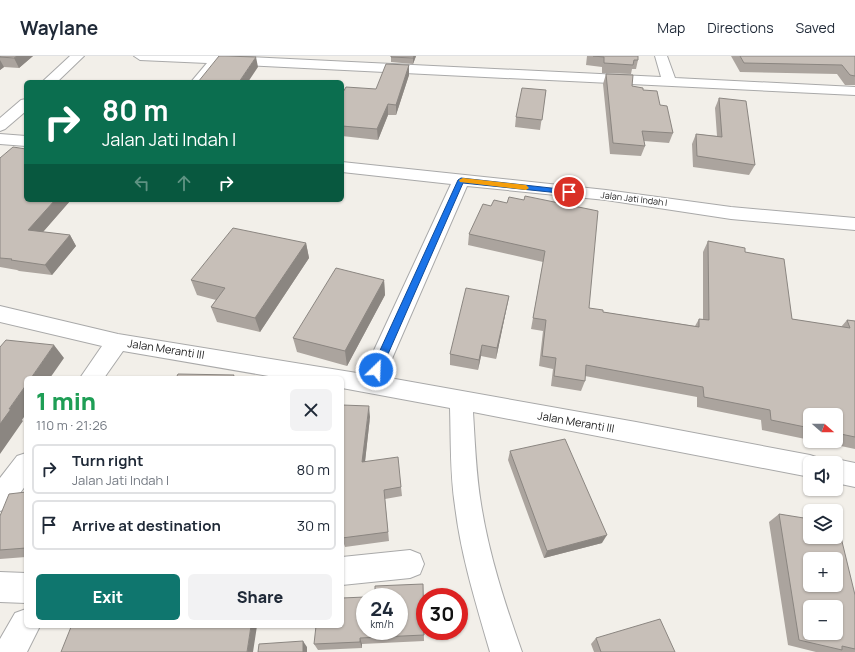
<!DOCTYPE html>
<html lang="en">
<head>
<meta charset="utf-8">
<style>
	body { margin:0; font-family:Manrope,sans-serif; background:#f2f2f3; color:#1f2937; height:100vh; display:flex; flex-direction:column; font-size:15px; white-space:nowrap }
	* { box-sizing:border-box; margin:0 }
	p { font-size:13px; color:#747a83 }
	.icon { flex:none; width:22px; height:22px; fill:none; stroke:currentColor; stroke-width:2; stroke-linecap:round; stroke-linejoin:round }
	.map { position:relative; flex:1; overflow:hidden }
	.panel { position:absolute; left:24px; top:320px; width:320px; height:252px; display:flex; flex-direction:column; background:#fff; border-radius:6px; box-shadow:0 1px 3px #0004 }
	.panel>* { flex:none }
	.guide { position:absolute; left:24px; top:24px; width:320px; height:122px; border-radius:6px; box-shadow:0 1px 3px #0004; background:#0b6e4f; color:#fff; overflow:hidden }
	.needle { width:26px; rotate:110deg }
	.tools { position:absolute; left:803px; top:352px; display:grid; gap:8px }
	.tools a { display:grid; place-items:center; width:40px; height:40px; border-radius:6px; background:#fff; box-shadow:0 1px 3px #0004; font-size:20px }
	.speed { position:absolute; left:356px; top:532px; display:flex; gap:8px; font-size:20px; font-weight:700; text-align:center }
	.speed>* { display:grid; place-content:center; width:52px; height:52px; border-radius:50%; background:#fff; box-shadow:0 1px 3px #0004; line-height:1 }
	.speed small { font-size:10px; font-weight:400 }
	.speed .limit { border:6px solid #d22; background:#fff; color:#111 }
	.pin { position:absolute; display:grid; place-items:center; width:34px; height:34px; color:#fff; margin:-17px; border:2px solid #fff; border-radius:50%; box-shadow:0 1px 4px #0007 }
	.me { position:absolute; width:44px; margin:-22px; rotate:24deg; stroke-linejoin:round; filter:drop-shadow(0 0 3px #0008) }
	.turn { display:flex; align-items:center; gap:14px; height:84px; padding:0 12px; font-size:18px }
	.turn .icon { width:52px; height:52px; stroke-width:2.5 }
	.turn b { display:block; font-size:28px; line-height:34px }
	.lanes { display:flex; align-items:center; height:38px; padding:0 12px; background:#0003; justify-content:center; gap:20px; direction:ltr }
	.lanes .off { opacity:.35 }
	.round { display:grid; place-items:center; flex:none; width:42px; height:42px; border-radius:6px; background:#f2f2f3 }
	.summary { display:flex; align-items:center; justify-content:space-between; height:68px; padding:0 12px }
	h1 { font-size:24px; font-weight:800; line-height:30px; color:#1e9e55 }
	.cta { display:flex; gap:8px; margin-top:auto; padding:8px 12px }
	.cta a { flex:1; height:46px; border-radius:6px; background:#0f766e; color:#fff; font-size:16px; font-weight:800; line-height:46px; text-align:center }
	.cta a+a { background:#f2f2f3; color:#1f2937 }
	ul { padding:0; list-style:none }
	li { display:flex; align-items:center; gap:12px; height:50px; margin:0 8px 6px; padding:0 4px; border:2px solid #e0e1e3; border-radius:6px }
	li div { flex:1 }
	li b { display:block; font-size:15px }
	li em { font-style:normal }
	header { display:flex; align-items:center; gap:24px; box-sizing:border-box; height:56px; padding:0 20px; background:#fff; border-bottom:1px solid #e0e1e3 }
	header strong { font-size:19px }
	nav { display:flex; gap:22px; margin-inline-start:auto; font-size:14px }
	.map>svg:first-child { display:block }
	.lines { fill:none; stroke-linecap:round; stroke-linejoin:round }
	.minor-casing { stroke:#a9a9a9; stroke-width:2 }
	.minor { fill:#fff; fill-rule:evenodd }
	.wall { fill:#aba49e }
	.shaded-wall { fill:#8b8681 }
	.building { fill:#c7bfb8; stroke:#8b8681; fill-rule:evenodd }
	.route { fill:#1a73e8; stroke:#114b97 }
	.slow { fill:#f59e0b }
	.labels { text-anchor:middle; stroke-width:3; stroke-linejoin:round; paint-order:stroke }
	.far-street-label { font-size:9px; fill:#222; stroke:#fff }
	.street-label { font-size:11px; fill:#222; stroke:#fff }
</style>
</head>
<body>
<header>
<strong>Waylane</strong>
<nav><a>Map</a><a>Directions</a><a>Saved</a></nav>
</header>
<div class="map">
<svg width="855" height="596" viewBox="0 0 855 596">
	<rect width="100%" height="100%" fill="#f2efe9"/>
	<g class="lines">
		<g class="minor-casing">
			<path id="minor" d="M70 0H84L57 26H42Z
				M134 0H227L661 21 655 0H667L675 22 855 31V39L221 8 205 26H191L207 7 140 4Z
				M26 43V55L5 73 0 75V62L21 44Z
				M0 78 26 80V90L0 88Z
				M342 106 606 134 731 151 855 162V174L731 163 606 144 467 130 384 321 636 366 810 399 819 402 821 407H810V421L473 356C475 387 476 418 481 448 489 499 505 548 522 596H490C476 548 461 500 455 450 450 418 451 385 450 352L342 332V322H280L123 295 104 322H80L102 290 0 266V250L118 278 363 318 451 128 342 116Z
				M26 397V429L9 452 0 455V422L17 400Z
				M836 403 855 407V431L836 427V407H827Z
				M410 494 420 498 424 508 420 518 410 522 342 529V501Z
				M0 516 26 517V547L0 546Z
				M26 553V570H40L27 596H0V583L15 557Z"/>
		</g>
		<use href="#minor" class="minor"/>
	</g>
	<path class="wall" d="M0 0H33L19 12 4 11 0 14Z
		M391 0H416L413 8 391 6Z
		M587 0H638V4L636 13H632L631 18 602 17V11L586 9Z
		M731 0H855V29H845L837 18 740 16Z
		M409 9V19L396 59H388L378 84 342 80V38L376 33Z
		M606 18 632 30 643 34 660 49 673 77 669 87 644 85 645 90 641 100 610 98 603 28Z
		M546 34 540 74 515 71 516 61Z
		M719 42 755 109 749 119 693 111 692 88 696 78 717 80 715 52Z
		M0 102 26 144H78L76 146 70 145 43 176 70 179 76 190 52 219 19 215 17 214 0 211Z
		M507 147 589 252 603 256 695 270 699 263H703V196L708 185 745 196 792 263 841 271 847 264 855 265V393L817 385H836V359H810V384L762 374 761 364 697 351V341L585 320V325L581 335 551 330 553 313 539 310 543 275 531 273 543 206 468 189 469 178 491 150Z
		M306 187 309 202 260 276 217 266 211 251 216 244 197 239 191 224Z
		M384 224 385 239 347 310 297 296 293 282Z
		M509 240 507 250 496 303 481 300 478 314 450 309V298Z
		M370 361 365 405 401 431 402 440 385 443 389 485 345 491 342 482Z
		M510 395 602 487 544 502 508 404Z
		M26 436V501L0 503V460Z
		M779 458 855 539V596H816L788 589 769 466Z
		M423 528 424 585 362 588V592L318 594 314 588 375 541Z
		M596 582 675 596H594L591 588Z"/>
	<path class="shaded-wall" d="M17 0H33L19 12 14 2Z
		M414 0H416L413 8V2Z
		M256 1 258 11 248 26H239Z
		M0 4 4 11 0 14Z
		M409 9V19L396 59V49Z
		M388 48V59L378 84 377 73Z
		M55 144H69L70 145 35 185 28 174Z
		M70 179 76 190 52 219 45 209Z
		M306 187 309 202 260 276 255 262Z
		M384 224 385 239 347 310 345 295Z
		M509 240 507 250 496 303 497 292Z
		M54 289 64 302 50 322H31Z
		M482 289 481 300 478 314 479 304Z
		M26 329V358L22 364 23 365 0 398V368L9 353Z
		M369 350 370 361 364 415 362 406Z
		M607 479 602 487 544 502 547 495Z
		M251 570H257L253 596H247Z
		M360 582 362 588V592L360 586Z
		M303 585 307 591V596H303Z"/>
	<path class="building" d="M0 0H17L14 2 0 1Z
		M219 0H225L256 1 239 26H198Z
		M391 0H414L413 2 391 1Z
		M593 0H638V4H634L633 9 604 7V1Z
		M740 0H855V20L850 19 842 9 744 7Z
		M386 8 409 9 396 49 388 48 377 73 342 70V38L346 31 376 33Z
		M606 18 633 19 632 30 643 32V34L657 35 660 49 667 50 673 77 642 75 645 90 613 87Z
		M522 32 546 34 542 64 516 61Z
		M719 42 746 45 755 109 697 100 696 78 722 81Z
		M13 91 26 93V144H55L28 174 70 179 45 209 11 204 12 203 0 202V102Z
		M525 140 598 155 589 252 603 254V256L699 271V263L709 264 708 185 745 192V196L784 203 792 263 850 272 847 264 855 265V381L836 377V359H810V372L771 364 770 354 704 341 703 331 586 309 585 325 554 320 556 302 542 300 546 264 533 262 545 195 469 178 483 148 491 150 494 144 507 147 509 141 524 144Z
		M233 172 306 187 255 262 211 251 225 232 191 224Z
		M336 212 384 224 345 295 293 282Z
		M466 232 509 240 497 292 482 289 479 304 450 298Z
		M6 284 54 289 31 322H26V329L9 353H11L0 368V291Z
		M178 318 234 319 233 322H176Z
		M342 349 369 350 362 406 398 401 401 431 384 434 388 476 342 482Z
		M565 383 607 479 547 495 510 395Z
		M26 436V492L0 494V460L9 438Z
		M779 458 810 463V481H836V468L838 469 855 539V593L842 590V594L799 584ZM810 503H836V529H810ZM810 551H836V577H810Z
		M423 528 424 579 360 582V586L314 588 316 570H342V542L365 541V575H399V541H369H375V530Z
		M660 563 675 596H601L596 582Z
		M113 570H251L247 596H61L71 571Z
		M303 585V596H258L259 588Z"/>
	<path class="route" d="M461 122 569 134 573 136 569 138 463 127 381 314 379 316H373L371 314 458 124Z"/>
	<path class="slow" d="M463 122 526 129 529 132 526 134 460 126 459 124Z"/>
	<g class="labels">
		<g class="far-street-label">
			<text transform="translate(634 143) rotate(7)" y="3">Jalan Jati Indah I</text>
		</g>
		<g class="street-label">
			<text transform="translate(166 293) rotate(9)" y="4">Jalan Meranti III</text>
			<text transform="translate(576 366) rotate(10)" y="4">Jalan Meranti III</text>
		</g>
	</g>
</svg>
<div class="tools">
<a><svg class="needle" viewBox="-14 -14 28 28"><path d="M0-13l5 13h-10z" fill="#e53935"/><path d="M0 13l5-13h-10z" fill="#747a83"/></svg></a>
<a><svg class="icon" aria-label="sound" viewBox="0 0 24 24"><path d="M4 9h4l5-4v14l-5-4H4zM17 9q2 3 0 6"/></svg></a>
<a><svg class="icon" aria-label="layers" viewBox="0 0 24 24"><path d="M12 4l9 5-9 5-9-5zM3 14l9 5 9-5"/></svg></a>
<a>+</a>
<a>−</a>
</div>
<div class="speed"><div>24<small>km/h</small></div><div class="limit">30</div></div>
<div class="pin" style="left:569px;top:136px;background:#d93025"><svg class="icon" aria-label="arrive" viewBox="0 0 24 24"><path d="M6 21V4h12l-3 4 3 4H6"/></svg></div>
<svg class="me" style="left:376px;top:314px" viewBox="-20 -20 40 40"><circle r="17" fill="#1a73e8" stroke="#fff" stroke-width="3"/><path d="M0-11L8 9 0 5-8 9z" fill="#fff"/></svg>
<div class="guide">
<div class="turn"><svg class="icon" aria-label="right" viewBox="0 0 24 24"><path d="M7 20v-9h11M14 6l5 5-5 5"/></svg><div><b>80 m</b>Jalan Jati Indah I</div></div>
<div class="lanes"><svg class="icon off" aria-label="left" viewBox="0 0 24 24"><path d="M17 20v-9H6M10 6l-5 5 5 5"/></svg><svg class="icon off" aria-label="ahead" viewBox="0 0 24 24"><path d="M12 20V5M6 11l6-6 6 6"/></svg><svg class="icon" aria-label="right" viewBox="0 0 24 24"><path d="M7 20v-9h11M14 6l5 5-5 5"/></svg></div>
</div>
<section class="panel">
<div class="summary"><div><h1>1 min</h1><p>110 m · 21:26</p></div><a class="round"><svg class="icon" aria-label="close" viewBox="0 0 24 24"><path d="M6 6l12 12M18 6L6 18"/></svg></a></div>
<ul>
<li><svg class="icon" aria-label="right" viewBox="0 0 24 24"><path d="M7 20v-9h11M14 6l5 5-5 5"/></svg><div><b>Turn right</b><p>Jalan Jati Indah I</p></div><em>80 m</em></li>
<li><svg class="icon" aria-label="arrive" viewBox="0 0 24 24"><path d="M6 21V4h12l-3 4 3 4H6"/></svg><div><b>Arrive at destination</b></div><em>30 m</em></li>
</ul>
<div class="cta"><a>Exit</a><a>Share</a></div>
</section>
</div>
</body>
</html>
